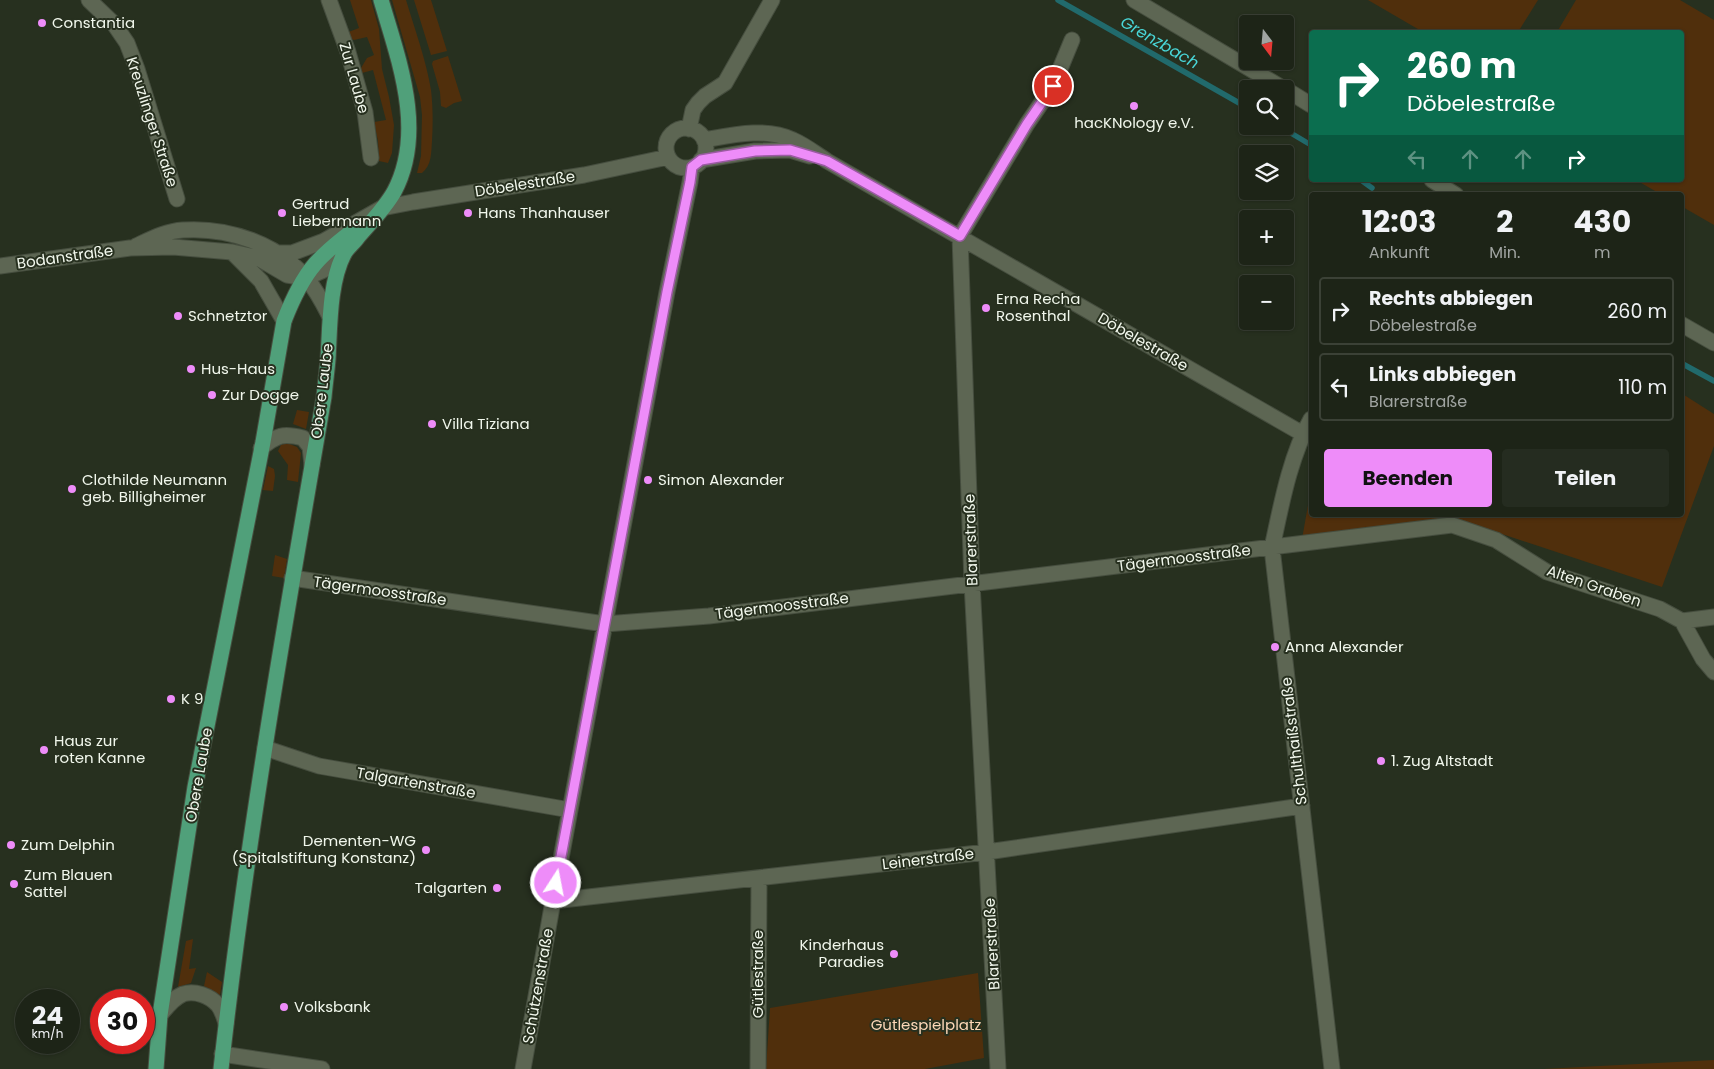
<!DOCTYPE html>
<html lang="de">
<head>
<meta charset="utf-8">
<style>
	body { margin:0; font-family:Poppins,sans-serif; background:#252c20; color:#f1f3f6; height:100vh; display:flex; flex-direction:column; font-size:19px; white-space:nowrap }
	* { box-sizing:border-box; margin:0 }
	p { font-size:16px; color:#a0a4a1 }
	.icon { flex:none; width:28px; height:28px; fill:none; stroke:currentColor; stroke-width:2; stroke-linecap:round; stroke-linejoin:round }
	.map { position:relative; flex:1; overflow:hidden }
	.side { position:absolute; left:1309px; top:192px; width:375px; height:325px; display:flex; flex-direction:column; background:#1d2417; border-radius:5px; box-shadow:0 1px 4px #0004,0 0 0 1px #3b4136 }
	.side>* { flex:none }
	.top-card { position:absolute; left:1309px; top:30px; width:375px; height:152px; border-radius:5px; box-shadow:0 1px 4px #0004,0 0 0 1px #3b4136; background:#0b6e4f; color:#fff; overflow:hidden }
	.needle { width:32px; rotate:164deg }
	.tools { position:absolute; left:1239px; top:15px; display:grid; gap:10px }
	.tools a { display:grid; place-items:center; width:55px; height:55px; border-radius:5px; background:#1d2417; box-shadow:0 1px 4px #0004,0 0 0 1px #3b4136; font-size:25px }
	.speed { position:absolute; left:15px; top:989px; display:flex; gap:10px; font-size:25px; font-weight:700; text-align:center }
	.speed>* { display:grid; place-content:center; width:65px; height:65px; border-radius:50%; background:#1d2417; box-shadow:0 1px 4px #0004,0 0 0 1px #3b4136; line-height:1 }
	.speed small { font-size:12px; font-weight:400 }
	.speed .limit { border:8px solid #d22; background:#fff; color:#111 }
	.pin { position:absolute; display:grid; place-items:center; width:42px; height:42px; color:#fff; margin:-21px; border:2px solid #fff; border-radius:50%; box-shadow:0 1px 5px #0007 }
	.me { position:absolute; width:55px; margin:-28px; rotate:11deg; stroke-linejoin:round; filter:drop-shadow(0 0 4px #0008) }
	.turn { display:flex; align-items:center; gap:18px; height:105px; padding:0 15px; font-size:22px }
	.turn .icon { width:65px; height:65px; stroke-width:2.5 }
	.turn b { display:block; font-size:35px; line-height:42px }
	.lanes { display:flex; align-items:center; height:48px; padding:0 15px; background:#0003; justify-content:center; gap:25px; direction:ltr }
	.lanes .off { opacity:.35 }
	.eta { display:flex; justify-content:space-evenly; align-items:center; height:85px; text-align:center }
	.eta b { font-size:30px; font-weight:700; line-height:35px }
	.action { display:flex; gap:10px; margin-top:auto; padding:10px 15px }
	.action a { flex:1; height:58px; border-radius:5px; background:#ee8cf9; color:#111; font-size:20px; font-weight:700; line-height:58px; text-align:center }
	.action a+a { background:#252c20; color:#f1f3f6 }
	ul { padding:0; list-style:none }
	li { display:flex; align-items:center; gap:15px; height:68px; margin:0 10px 8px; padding:0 5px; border:2px solid #3b4136; border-radius:5px }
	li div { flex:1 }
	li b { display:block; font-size:19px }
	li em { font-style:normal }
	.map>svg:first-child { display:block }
	.green { fill:#502f0c }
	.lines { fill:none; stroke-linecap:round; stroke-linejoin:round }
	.stream { stroke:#216a6c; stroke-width:5.5 }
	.minor-casing { stroke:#464e3f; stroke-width:17 }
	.major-casing { stroke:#464e3f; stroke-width:17 }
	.minor { stroke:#5d6653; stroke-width:15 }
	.major { stroke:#50a07a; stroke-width:15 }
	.route-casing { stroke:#9b5ba2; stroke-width:12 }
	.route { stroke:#ee8cf9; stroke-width:9 }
	.poi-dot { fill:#ee8cf9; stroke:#27301f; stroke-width:2 }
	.labels { text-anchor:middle; stroke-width:4; stroke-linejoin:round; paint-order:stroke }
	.poi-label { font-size:15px; fill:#f1f7ec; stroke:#27301f; text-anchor:start }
	.street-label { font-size:15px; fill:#f1f7ec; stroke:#27301f }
	.park-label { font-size:15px; fill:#fcd7b7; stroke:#27301f }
	.water-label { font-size:16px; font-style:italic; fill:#49d6d8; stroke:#27301f }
</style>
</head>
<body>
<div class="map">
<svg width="1714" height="1069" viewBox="0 0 1714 1069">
	<rect width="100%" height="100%" fill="#27301f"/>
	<path class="green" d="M350 0H371L379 29 382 69 389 97 394 125 392 153 388 163 379 161 378 141 374 122 386 120 373 70 362 73 361 68 367 58 374 55 367 37 354 40 348 37 346 33 359 28Z
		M392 0H406C415 30 426 60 431 90 433 107 433 124 432 141 431 153 432 165 422 173H417L421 156 422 115 420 97Z
		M414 0H431L447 51 431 55Z
		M1368 0H1538L1518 32H1423Z
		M1576 0H1680L1714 20V225L1681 206V195H1662L1636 180H1681V32H1557Z
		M448 56 462 101 454 103 446 108 441 106 440 92 432 64 433 61Z
		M1681 393 1714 414V446L1662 587 1460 520 1301 545 1311 488V515H1681Z
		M297 410 309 412 306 429 293 424Z
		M287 443 297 447 301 453 298 482 287 480 288 465 278 451 281 445Z
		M268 466 274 469 275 476 273 491 263 490Z
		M275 555 287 559 284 578 272 576Z
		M193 939 189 969 196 968 191 983 178 987 186 941Z
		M207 972 222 982 220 995 204 986Z
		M978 973 984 1058 925 1069H766L770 1008Z
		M1714 1060V1069H1543Z"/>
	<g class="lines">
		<path class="stream" d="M1058 0 1248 108
			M1279 126 1311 145
			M1361 180 1372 188
			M1681 363 1714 381"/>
		<g class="minor-casing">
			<path id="minor" d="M89 0 114 24 127 43 137 69 177 199
				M329 0 348 52 365 112 371 158
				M1134 0 1284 89
				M1285 89 1311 105
				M666 148a20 20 0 1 1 40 0a20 20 0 1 1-40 0Z
				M689 129 693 110 698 103 705 96 725 83 772 0
				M704 140C732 135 766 127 793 140 805 145 816 154 827 161L1303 434
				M701 160 755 151 790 150 810 156
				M1432 180 1456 195
				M136 246C151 239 166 231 183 230 229 227 278 244 307 279 316 290 323 303 329 315
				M233 253 261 281 284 321
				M278 253H292L324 241 382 208 413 202 584 175 668 157
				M0 266 130 248 173 247 232 252 258 258 287 275 306 278
				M306 278 324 270 344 254
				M1681 324 1714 343
				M1311 419C1290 456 1281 506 1272 548L1332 1069
				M261 448C277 435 283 433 303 438L310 447 312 465
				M292 578 605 624 709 616 1452 525 1496 540 1547 572 1660 609 1682 621 1714 617
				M1682 621 1703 659 1714 672
				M265 748 319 766 570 810
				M553 901 987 852 1302 806
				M160 1015C166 1008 173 998 183 994 195 990 210 996 218 1005 222 1010 224 1017 226 1023
				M222 1054 322 1069
				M523 1069 553 901 667 292 690 182 692 167
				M758 1069 759 878
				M998 1069 972 583 960 236 1027 124 1053 86 1072 40"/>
		</g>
		<g class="major-casing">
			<path id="major" d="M156 1069 160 1015 195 787 263 442 284 321C291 303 303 278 315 264 328 249 344 237 359 226
				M221 1069C246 844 285 621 324 397 325 385 327 372 328 359 330 328 329 283 344 254 347 248 354 243 358 237 370 223 385 208 394 192 426 132 399 61 381 0"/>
		</g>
		<use href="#minor" class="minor"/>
		<use href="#major" class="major"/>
	</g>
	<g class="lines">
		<g class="route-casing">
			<path id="route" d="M556 883 667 292 690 182 692 167 701 160 755 151 790 150 827 161 960 236 1027 124 1053 86"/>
		</g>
		<use href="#route" class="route"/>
	</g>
	<g class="poi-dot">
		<circle cx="42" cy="23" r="5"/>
		<circle cx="1134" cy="106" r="5"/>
		<circle cx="282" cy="213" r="5"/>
		<circle cx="468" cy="213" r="5"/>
		<circle cx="986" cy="308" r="5"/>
		<circle cx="178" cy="316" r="5"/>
		<circle cx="191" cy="369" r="5"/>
		<circle cx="212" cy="395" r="5"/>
		<circle cx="432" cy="424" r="5"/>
		<circle cx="648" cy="480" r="5"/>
		<circle cx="72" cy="489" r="5"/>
		<circle cx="1275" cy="647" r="5"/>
		<circle cx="171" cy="699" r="5"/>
		<circle cx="44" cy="750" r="5"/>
		<circle cx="1381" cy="761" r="5"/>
		<circle cx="11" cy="845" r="5"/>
		<circle cx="426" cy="850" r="5"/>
		<circle cx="14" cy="884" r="5"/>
		<circle cx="497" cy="888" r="5"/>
		<circle cx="894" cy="954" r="5"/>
		<circle cx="284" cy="1007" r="5"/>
	</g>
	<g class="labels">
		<g class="poi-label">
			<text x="52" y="28">Constantia</text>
			<text x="1134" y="128" text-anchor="middle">hacKNology e.V.</text>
			<text x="292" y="209">Gertrud<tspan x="292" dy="17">Liebermann</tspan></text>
			<text x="478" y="218">Hans Thanhauser</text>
			<text x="996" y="304">Erna Recha<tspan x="996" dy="17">Rosenthal</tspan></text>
			<text x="188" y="321">Schnetztor</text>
			<text x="201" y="374">Hus-Haus</text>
			<text x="222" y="400">Zur Dogge</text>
			<text x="442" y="429">Villa Tiziana</text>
			<text x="82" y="485">Clothilde Neumann<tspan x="82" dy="17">geb. Billigheimer</tspan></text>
			<text x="658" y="485">Simon Alexander</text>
			<text x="1285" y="652">Anna Alexander</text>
			<text x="181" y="704">K 9</text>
			<text x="54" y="746">Haus zur<tspan x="54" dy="17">roten Kanne</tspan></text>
			<text x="1391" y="766">1. Zug Altstadt</text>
			<text x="416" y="846" text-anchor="end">Dementen-WG<tspan x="416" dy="17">(Spitalstiftung Konstanz)</tspan></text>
			<text x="21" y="850">Zum Delphin</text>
			<text x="24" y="880">Zum Blauen<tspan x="24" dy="17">Sattel</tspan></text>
			<text x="487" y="893" text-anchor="end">Talgarten</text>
			<text x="884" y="950" text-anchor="end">Kinderhaus<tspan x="884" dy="17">Paradies</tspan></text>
			<text x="294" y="1012">Volksbank</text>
		</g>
		<g class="street-label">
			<text transform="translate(354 78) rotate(74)" y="5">Zur Laube</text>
			<text transform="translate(152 122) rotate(72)" y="5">Kreuzlinger Straße</text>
			<text transform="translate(525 184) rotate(-9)" y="5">Döbelestraße</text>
			<text transform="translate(65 257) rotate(-8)" y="5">Bodanstraße</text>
			<text transform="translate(1143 342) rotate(30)" y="5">Döbelestraße</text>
			<text transform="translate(322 391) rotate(-83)" y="5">Obere Laube</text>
			<text transform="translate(971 540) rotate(-92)" y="5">Blarerstraße</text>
			<text transform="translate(1184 558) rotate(-7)" y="5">Tägermoosstraße</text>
			<text transform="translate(1594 586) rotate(19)" y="5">Alten Graben</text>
			<text transform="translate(380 591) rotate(8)" y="5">Tägermoosstraße</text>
			<text transform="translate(782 606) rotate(-7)" y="5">Tägermoosstraße</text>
			<text transform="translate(1294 741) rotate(-97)" y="5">Schulthaißstraße</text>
			<text transform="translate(199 775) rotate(-80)" y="5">Obere Laube</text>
			<text transform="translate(416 783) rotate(10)" y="5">Talgartenstraße</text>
			<text transform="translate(928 859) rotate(-7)" y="5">Leinerstraße</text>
			<text transform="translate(992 944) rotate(-93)" y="5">Blarerstraße</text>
			<text transform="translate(758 974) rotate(-90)" y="5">Gütlestraße</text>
			<text transform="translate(538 986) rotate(-80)" y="5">Schützenstraße</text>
		</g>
		<g class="park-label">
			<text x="926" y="1030">Gütlespielplatz</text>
		</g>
		<g class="water-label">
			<text transform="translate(1160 42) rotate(30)" y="6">Grenzbach</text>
		</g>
	</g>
</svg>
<div class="tools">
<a><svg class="needle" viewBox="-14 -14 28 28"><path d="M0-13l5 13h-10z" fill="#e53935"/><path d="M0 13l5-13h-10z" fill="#a0a4a1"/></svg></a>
<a><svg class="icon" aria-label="search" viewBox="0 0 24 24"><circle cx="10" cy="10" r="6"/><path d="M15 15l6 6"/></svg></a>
<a><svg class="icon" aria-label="layers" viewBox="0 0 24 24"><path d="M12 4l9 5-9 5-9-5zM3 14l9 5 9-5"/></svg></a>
<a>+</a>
<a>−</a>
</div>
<div class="speed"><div>24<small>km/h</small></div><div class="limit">30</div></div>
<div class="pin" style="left:1053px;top:86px;background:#d93025"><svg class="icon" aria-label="arrive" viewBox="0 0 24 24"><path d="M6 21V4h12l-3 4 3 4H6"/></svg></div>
<svg class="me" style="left:556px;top:883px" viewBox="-20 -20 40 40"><circle r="17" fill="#ee8cf9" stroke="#fff" stroke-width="3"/><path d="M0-11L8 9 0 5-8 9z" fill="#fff"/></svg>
<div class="top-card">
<div class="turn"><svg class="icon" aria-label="right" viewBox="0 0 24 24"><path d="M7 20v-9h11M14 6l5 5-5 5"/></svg><div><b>260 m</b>Döbelestraße</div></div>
<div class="lanes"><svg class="icon off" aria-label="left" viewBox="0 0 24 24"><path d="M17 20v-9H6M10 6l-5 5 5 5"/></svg><svg class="icon off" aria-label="ahead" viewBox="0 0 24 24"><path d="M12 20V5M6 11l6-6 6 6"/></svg><svg class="icon off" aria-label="ahead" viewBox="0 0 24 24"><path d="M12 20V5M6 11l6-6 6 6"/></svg><svg class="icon" aria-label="right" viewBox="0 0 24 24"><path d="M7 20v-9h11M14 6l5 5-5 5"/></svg></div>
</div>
<section class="side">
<div class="eta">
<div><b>12:03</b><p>Ankunft</p></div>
<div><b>2</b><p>Min.</p></div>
<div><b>430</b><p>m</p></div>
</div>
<ul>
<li><svg class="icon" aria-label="right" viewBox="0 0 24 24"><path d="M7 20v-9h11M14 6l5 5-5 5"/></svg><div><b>Rechts abbiegen</b><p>Döbelestraße</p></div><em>260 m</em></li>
<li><svg class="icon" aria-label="left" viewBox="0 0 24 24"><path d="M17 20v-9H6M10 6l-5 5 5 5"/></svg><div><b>Links abbiegen</b><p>Blarerstraße</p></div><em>110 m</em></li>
</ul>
<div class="action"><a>Beenden</a><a>Teilen</a></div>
</section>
</div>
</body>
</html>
